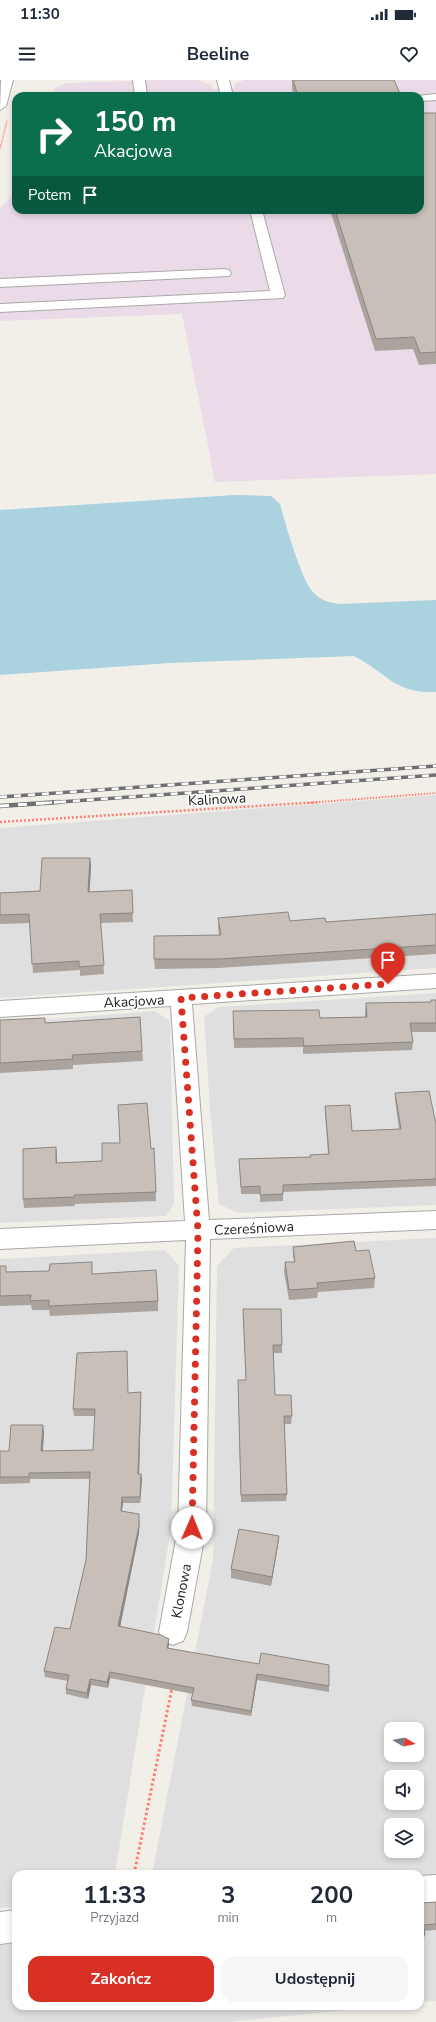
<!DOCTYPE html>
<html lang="pl">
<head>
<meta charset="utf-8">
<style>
	body { margin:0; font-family:"Nunito Sans",sans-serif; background:#f6f6f7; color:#1f2937; height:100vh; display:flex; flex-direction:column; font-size:15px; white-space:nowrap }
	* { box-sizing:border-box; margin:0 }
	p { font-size:13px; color:#747a83 }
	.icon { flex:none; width:22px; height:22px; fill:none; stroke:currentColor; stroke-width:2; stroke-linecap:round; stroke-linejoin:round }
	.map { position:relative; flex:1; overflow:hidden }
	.panel { position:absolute; left:12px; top:1790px; width:412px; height:140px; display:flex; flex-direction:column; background:#fff; border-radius:12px; box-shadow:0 2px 6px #0003 }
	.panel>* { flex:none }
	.hud { position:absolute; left:12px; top:12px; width:412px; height:122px; border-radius:12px; box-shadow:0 2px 6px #0003; background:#0b6e4f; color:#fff; overflow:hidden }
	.needle { width:26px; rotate:100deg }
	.controls { position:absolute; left:384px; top:1642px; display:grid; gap:8px }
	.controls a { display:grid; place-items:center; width:40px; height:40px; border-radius:8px; background:#fff; box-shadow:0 2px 6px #0003; font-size:20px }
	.pin { position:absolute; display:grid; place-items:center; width:34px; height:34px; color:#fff; margin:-41px -17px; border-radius:50% 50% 50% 0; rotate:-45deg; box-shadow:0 0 4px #0007 }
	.pin .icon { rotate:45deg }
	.me { position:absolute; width:44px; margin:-22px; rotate:1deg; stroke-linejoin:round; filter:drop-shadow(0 0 3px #0008) }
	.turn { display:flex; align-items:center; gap:14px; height:84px; padding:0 16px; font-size:18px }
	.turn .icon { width:52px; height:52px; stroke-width:2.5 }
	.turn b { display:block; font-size:28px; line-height:34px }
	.then { display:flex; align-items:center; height:38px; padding:0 16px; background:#0003; gap:8px; font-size:15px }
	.eta { display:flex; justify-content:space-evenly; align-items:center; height:68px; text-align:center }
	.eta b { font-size:24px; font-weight:700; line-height:28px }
	.primary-button { display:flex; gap:8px; margin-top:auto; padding:8px 16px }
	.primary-button a { flex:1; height:46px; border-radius:12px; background:#d93025; color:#fff; font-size:16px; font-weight:700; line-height:46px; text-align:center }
	.primary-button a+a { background:#f6f6f7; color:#1f2937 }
	.status { display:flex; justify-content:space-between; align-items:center; height:28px; padding:0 20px; background:#fff; direction:ltr }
	.status svg { height:11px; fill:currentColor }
	header { display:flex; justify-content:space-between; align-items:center; height:52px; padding:0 16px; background:#fff; font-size:18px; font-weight:700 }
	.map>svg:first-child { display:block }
	.residential { fill:#e0dfdf; fill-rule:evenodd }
	.industrial { fill:#ebdbe8 }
	.water { fill:#aad3df }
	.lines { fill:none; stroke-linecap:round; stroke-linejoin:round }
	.minor-casing { stroke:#a9a9a9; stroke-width:2 }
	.path-far3 { stroke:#fa8072; stroke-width:1.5; stroke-dasharray:1 1; stroke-linecap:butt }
	.path-far2 { stroke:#fa8072; stroke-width:2; stroke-dasharray:1.5 1.5; stroke-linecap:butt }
	.path-far1 { stroke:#fa8072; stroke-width:2.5; stroke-dasharray:2 2; stroke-linecap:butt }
	.path { stroke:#fa8072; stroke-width:3; stroke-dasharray:2.5 2.5; stroke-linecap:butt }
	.minor { fill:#fff; fill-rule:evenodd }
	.rail-far1-casing { stroke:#707070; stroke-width:3.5 }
	.rail-casing { stroke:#707070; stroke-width:4.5 }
	.rail-far1 { stroke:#fff; stroke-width:2.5; stroke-dasharray:7; stroke-linecap:butt }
	.rail { stroke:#fff; stroke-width:3; stroke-dasharray:9; stroke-linecap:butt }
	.wall { fill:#aba49e }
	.shaded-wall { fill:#8b8681 }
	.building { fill:#c7bfb8; stroke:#8b8681 }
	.route { stroke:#d93025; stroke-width:7; stroke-dasharray:0 12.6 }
	.labels { text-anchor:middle; stroke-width:3; stroke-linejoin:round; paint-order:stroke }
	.street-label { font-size:14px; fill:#222; stroke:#fff }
</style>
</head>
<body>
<div class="status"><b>11:30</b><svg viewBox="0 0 49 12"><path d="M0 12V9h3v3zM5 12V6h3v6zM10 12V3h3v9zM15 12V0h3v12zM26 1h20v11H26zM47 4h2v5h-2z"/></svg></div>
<header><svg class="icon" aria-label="menu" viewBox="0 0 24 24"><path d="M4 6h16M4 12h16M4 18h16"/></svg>Beeline<svg class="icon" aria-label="heart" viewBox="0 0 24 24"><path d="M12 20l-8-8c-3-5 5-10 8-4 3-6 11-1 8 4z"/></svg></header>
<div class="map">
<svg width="436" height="1942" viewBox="0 0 436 1942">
	<rect width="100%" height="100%" fill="#f2efe9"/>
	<path class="residential" d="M436 715V888L0 918V748Z
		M436 913V1125L238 1133 219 1124 210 1030 204 937 218 927Z
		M155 931 170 941 174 1124 166 1136 0 1143V943Z
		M436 1158V1795L152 1794 213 1480 217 1186 234 1168ZM391 1649H417V1675H391ZM391 1697H417V1723H391ZM391 1745H417V1771H391Z
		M165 1170 179 1186 171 1448 115 1794H16V1827L0 1828V1179Z
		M436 1827V1921L420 1922V1829Z
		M16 1863V1926H385L230 1942H0V1865Z"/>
	<path class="industrial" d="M157 0H197L212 5 213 9 234 8V4L244 0H436V394L215 402 182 234 0 241V128L16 112V130H420V16H53L55 8 67 3Z"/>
	<path class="water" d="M235 415 271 416 280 424C285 443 301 498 312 511 319 520 328 522 339 524L436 520V612C395 614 387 593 354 576L170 583 0 595V430Z"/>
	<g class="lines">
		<g class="minor-casing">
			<path id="minor" d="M1 0H13L6 26 0 30Z
				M133 0H145L147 16H135Z
				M217 0H229L233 16H221Z
				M436 14V20L420 21V16H416Z
				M250 130H262L285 215 283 218 0 232V224L270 211Z
				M224 189 229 190 231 193 229 196 0 207V199Z
				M436 894V908L192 924 209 1140 436 1131V1149L210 1159 206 1448 187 1552 183 1561 173 1565 163 1561 159 1552 178 1448 186 1160 0 1169V1149L185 1141 171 926 0 937V921Z
				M436 1795V1827L420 1828V1796Z
				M16 1830V1862L0 1864V1832Z"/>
		</g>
		<path class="path-far3" d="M0 69 7 41"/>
		<path class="path-far2" d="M307 723 436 713"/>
		<path class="path-far1" d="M0 742 320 722"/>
		<path class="path" d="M134 1794 172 1608"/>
		<use href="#minor" class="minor"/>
		<g class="rail-far1-casing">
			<path id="rail-far1" d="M0 717 436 686
				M45 723 436 695"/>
		</g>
		<g class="rail-casing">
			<path id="rail" d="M0 726 59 722"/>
		</g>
		<use href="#rail-far1" class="rail-far1"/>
		<use href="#rail" class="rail"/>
	</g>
	<path class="wall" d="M292 0H394L401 16H294L292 9Z
		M436 33V284L419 285 413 269 375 271 330 130H420Z
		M90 778 91 787 89 812 132 810 133 842 101 843 104 894 80 896V890L33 893 30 843 0 844V813L40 811Z
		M436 834V874L219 888 155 889 154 879 219 855 218 847V838L326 842Z
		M431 920H436V952H411L413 962 412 970 303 974V967L234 968 233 939 365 937V932L366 923 431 922Z
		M140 937 143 981 73 985V989L0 993V940L45 943Z
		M395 1013 436 1044V1106L283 1112V1121L260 1122V1114H241L239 1079 310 1077V1075L328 1074 325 1033V1026L352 1051 399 1049 395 1020Z
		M56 1067 57 1083 102 1081 151 1069 154 1068 156 1121 75 1124V1126L24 1128 23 1119Z
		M293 1167 356 1171 375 1198 374 1208 318 1212 317 1218 289 1220 284 1192 285 1182H294L293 1177Z
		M0 1186 7 1192 93 1194 158 1221V1231L50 1236 49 1230H32L31 1225 0 1226Z
		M243 1229 282 1265V1273H273L275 1315 292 1336 291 1344H284L287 1414 286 1421 241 1422 238 1308V1300H246Z
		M129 1313 141 1319 139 1394H141L142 1400 140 1423H123L122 1431 140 1441 139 1453 120 1547 169 1559V1565L168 1568 329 1606V1612L257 1600 251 1636 192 1626 191 1620 193 1614 110 1598 108 1608 91 1605 88 1619 66 1614V1609L68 1601 45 1597 44 1591 70 1549 86 1480 90 1399H30V1403L0 1404V1371H9L44 1352 43 1371 93 1370 95 1336H74L73 1329Z
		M279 1456 278 1465 271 1506 231 1498V1489Z
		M420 1819 421 1823 436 1822V1850L424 1851 425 1855 423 1861H420Z"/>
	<path class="shaded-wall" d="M90 778 91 787 89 821 88 812Z
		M56 1067 57 1077V1093L56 1083Z
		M141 1312V1319L139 1400 138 1394Z
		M43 1345 44 1352 42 1378 41 1371Z
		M141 1394 142 1400 140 1423V1417Z
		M122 1417 123 1423 121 1437V1431Z
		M139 1434V1453L119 1552 118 1546Z
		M279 1456 278 1465 271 1506 272 1497Z
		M169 1559V1565L167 1574V1568Z
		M110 1592V1598L108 1608 107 1602Z
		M257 1594V1600L251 1636V1631Z
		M90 1599 91 1605 88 1619 87 1613Z"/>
	<path class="building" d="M293 0H394L401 16H298Z
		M420 33H436V272L420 273 414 257 376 259 335 130H420Z
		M42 778H90L88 812 132 810 133 833 100 834 104 885 79 887V881L32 884 29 834 0 835V813L40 811Z
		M288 832 290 841 325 838 326 842 436 834V865L219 879H154V856L221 855 218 838Z
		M431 920H436V943H410L413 962 304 966 303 958 234 959 233 931 319 930 320 938 367 937 366 923 431 922Z
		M140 937 142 971 72 975 73 979 0 983V940L45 938V943Z
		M429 1011 436 1044V1099L283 1105V1114L260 1115V1106L241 1107 239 1079 311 1077 310 1075 329 1074 325 1026 350 1025 352 1051 401 1049 395 1013Z
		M147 1023 151 1069 154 1068 156 1112 74 1115V1117L23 1119V1069L56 1067V1083L102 1081V1063H120L118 1025Z
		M354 1161 356 1171 369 1170 375 1198 317 1203 318 1208 289 1210 285 1182H295L293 1167Z
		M92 1182V1194L156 1190 158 1221 49 1226V1220L30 1221 31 1215 0 1216V1186H6V1192L49 1191 50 1184Z
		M243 1229H281L282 1265H273L275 1315H291L292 1336H284L287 1414 241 1415 238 1300H246Z
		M127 1271 128 1313 141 1312 138 1394H141L140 1417H122L121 1431 139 1434V1446L118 1546 161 1555 169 1559 167 1568 259 1584 261 1573 329 1585V1606L257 1594 251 1631 191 1620 194 1608 110 1592 107 1602 90 1599 87 1613 66 1609 69 1595 44 1591 55 1547 70 1549 86 1480 90 1392 29 1393V1397H0V1371H9L11 1345H43L41 1371 93 1370 95 1329H73L77 1273Z
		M239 1449 279 1456 272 1497 231 1489Z
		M420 1819 421 1823 436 1822V1844L423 1845 425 1855H420Z"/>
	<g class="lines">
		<path class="route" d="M192 1448 198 1151 181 918 388 904"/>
	</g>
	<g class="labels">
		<g class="street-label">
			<text transform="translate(217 719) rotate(-3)" y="5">Kalinowa</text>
			<text transform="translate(134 921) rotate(-3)" y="5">Akacjowa</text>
			<text transform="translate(254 1148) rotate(-3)" y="5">Czereśniowa</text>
			<text transform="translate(181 1511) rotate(-79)" y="5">Klonowa</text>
		</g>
	</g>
</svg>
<div class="controls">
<a><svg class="needle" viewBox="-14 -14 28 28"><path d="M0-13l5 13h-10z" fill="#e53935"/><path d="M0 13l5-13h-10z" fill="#747a83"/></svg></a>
<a><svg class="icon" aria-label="sound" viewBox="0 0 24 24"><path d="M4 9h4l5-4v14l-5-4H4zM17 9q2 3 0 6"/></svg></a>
<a><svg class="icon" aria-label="layers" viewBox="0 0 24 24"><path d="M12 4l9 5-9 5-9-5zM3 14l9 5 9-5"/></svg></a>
</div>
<div class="pin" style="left:388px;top:904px;background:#d93025"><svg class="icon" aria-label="arrive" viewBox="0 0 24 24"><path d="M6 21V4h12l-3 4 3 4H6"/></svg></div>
<svg class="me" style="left:192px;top:1448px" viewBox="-20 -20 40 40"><circle r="19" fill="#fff"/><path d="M0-13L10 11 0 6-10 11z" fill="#d93025"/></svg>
<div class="hud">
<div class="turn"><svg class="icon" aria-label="right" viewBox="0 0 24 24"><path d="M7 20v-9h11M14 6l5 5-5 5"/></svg><div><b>150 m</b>Akacjowa</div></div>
<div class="then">Potem<svg class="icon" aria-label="arrive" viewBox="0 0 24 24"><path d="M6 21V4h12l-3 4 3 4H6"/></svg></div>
</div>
<section class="panel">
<div class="eta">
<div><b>11:33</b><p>Przyjazd</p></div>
<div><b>3</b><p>min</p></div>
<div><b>200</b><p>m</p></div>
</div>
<div class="primary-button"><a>Zakończ</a><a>Udostępnij</a></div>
</section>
</div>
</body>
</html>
